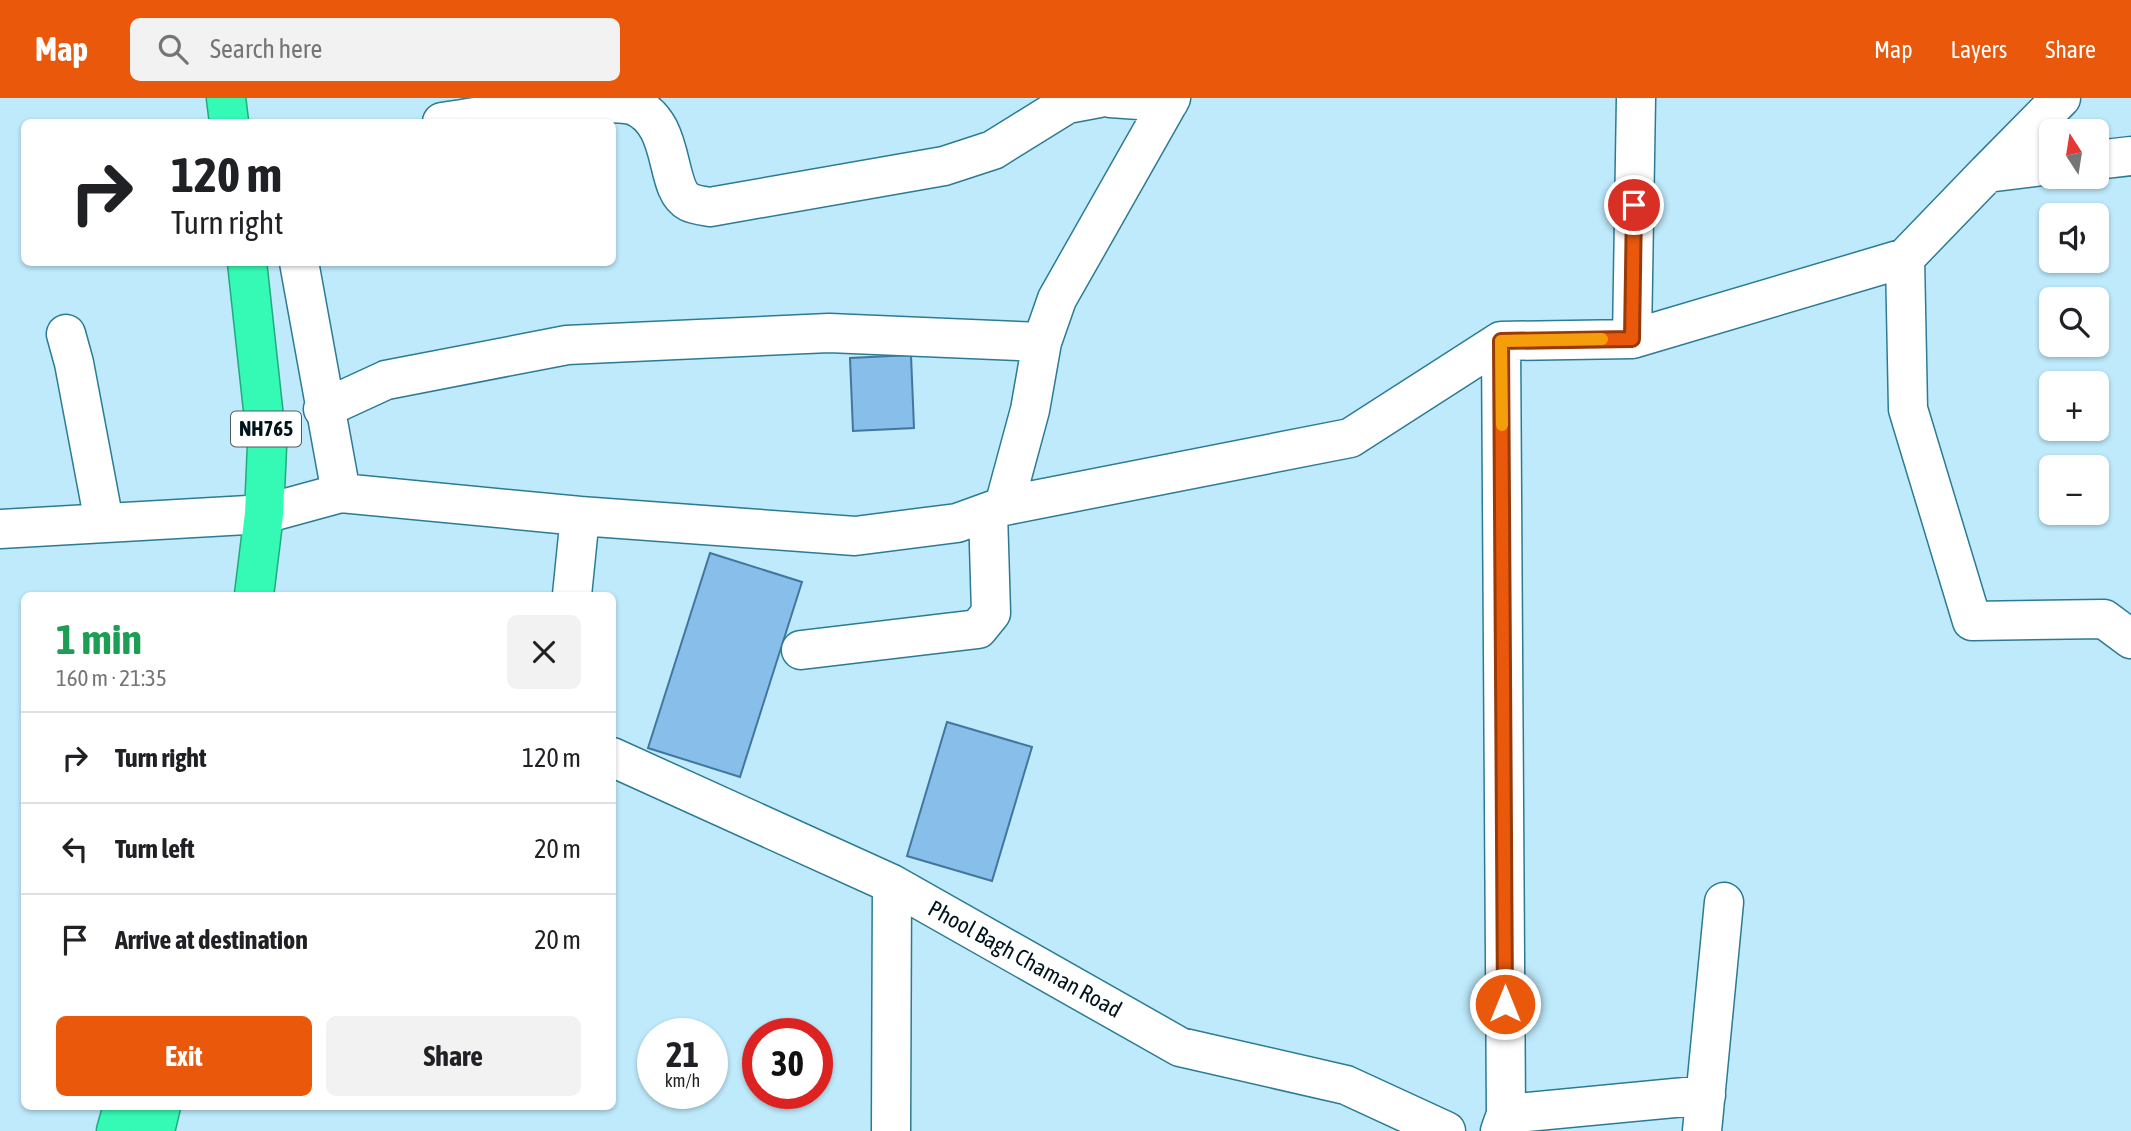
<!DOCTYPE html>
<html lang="en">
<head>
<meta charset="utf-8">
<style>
	body { margin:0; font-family:"Asap Condensed",sans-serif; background:#f2f2f2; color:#202124; height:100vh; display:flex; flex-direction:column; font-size:26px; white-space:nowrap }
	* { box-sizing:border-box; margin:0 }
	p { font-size:23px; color:#757577 }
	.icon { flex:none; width:38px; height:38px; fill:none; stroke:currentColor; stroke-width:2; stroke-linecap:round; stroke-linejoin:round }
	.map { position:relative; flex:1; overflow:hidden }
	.details { position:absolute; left:21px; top:494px; width:595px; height:518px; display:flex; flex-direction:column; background:#fff; border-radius:10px; box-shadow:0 2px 5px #0004 }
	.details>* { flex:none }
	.hud { position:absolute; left:21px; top:21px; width:595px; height:147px; border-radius:10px; box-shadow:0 2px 5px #0004; background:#fff; color:#202124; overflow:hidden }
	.needle { width:46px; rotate:348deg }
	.tools { position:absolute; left:2039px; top:21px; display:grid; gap:14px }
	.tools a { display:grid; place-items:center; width:70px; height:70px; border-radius:10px; background:#fff; box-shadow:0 2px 5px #0004; font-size:35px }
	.speed { position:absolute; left:637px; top:920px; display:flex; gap:14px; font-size:35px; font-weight:700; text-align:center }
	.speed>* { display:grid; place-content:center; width:91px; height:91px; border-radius:50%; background:#fff; box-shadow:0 2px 5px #0004; line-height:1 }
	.speed small { font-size:18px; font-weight:400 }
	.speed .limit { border:10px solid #d22; background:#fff; color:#111 }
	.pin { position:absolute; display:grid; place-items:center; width:60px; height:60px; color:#fff; margin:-30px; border:4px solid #fff; border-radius:50%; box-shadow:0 2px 7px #0007 }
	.me { position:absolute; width:77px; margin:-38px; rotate:0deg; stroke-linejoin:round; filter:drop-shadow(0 0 5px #0008) }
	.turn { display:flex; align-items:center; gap:24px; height:147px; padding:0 35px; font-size:32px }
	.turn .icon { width:91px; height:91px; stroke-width:2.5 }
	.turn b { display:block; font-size:49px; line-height:60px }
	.round { display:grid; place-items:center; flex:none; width:74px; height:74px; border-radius:10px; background:#f2f2f2 }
	.head { display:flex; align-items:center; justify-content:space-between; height:119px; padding:0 35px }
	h1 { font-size:42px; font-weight:700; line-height:52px; color:#1e9e55 }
	.primary-button { display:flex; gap:14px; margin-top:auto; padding:14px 35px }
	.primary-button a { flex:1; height:80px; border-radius:10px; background:#ea580c; color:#fff; font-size:28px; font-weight:700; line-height:80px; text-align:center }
	.primary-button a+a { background:#f2f2f2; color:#202124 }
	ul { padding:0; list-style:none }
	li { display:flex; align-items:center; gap:21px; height:91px; padding:0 35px; border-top:2px solid #e0e0e0 }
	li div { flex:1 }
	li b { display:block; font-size:26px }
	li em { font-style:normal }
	header { display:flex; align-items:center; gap:42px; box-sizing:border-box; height:98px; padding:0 35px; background:#ea580c; color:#fff }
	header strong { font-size:33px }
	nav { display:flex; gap:38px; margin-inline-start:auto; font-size:24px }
	.search { width:490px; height:63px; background:#f2f2f2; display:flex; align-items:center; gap:18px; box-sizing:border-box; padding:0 24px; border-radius:10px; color:#757577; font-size:26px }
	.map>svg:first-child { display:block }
	.building { fill:#87beea; stroke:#41769e; stroke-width:2 }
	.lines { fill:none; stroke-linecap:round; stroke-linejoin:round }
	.minor-casing { stroke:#2c7b95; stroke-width:41 }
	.highway-casing { stroke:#22aa7f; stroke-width:41 }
	.minor { stroke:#fff; stroke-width:38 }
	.highway { stroke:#35fab5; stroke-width:38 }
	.route-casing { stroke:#983908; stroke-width:18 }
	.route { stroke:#ea580c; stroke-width:12 }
	.slow { stroke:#f59e0b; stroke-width:12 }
	.labels { text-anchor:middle; stroke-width:7; stroke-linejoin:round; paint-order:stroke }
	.shield { fill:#fff; stroke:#4c5a60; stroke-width:2 }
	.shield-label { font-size:21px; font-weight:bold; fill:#00141c }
	.street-label { font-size:23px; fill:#00141c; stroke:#fff }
</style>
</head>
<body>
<header>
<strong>Map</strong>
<div class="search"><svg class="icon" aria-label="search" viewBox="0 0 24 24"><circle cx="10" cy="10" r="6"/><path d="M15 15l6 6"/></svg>Search here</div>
<nav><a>Map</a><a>Layers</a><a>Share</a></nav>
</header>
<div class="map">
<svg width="2131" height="1033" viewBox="0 0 2131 1033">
	<rect width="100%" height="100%" fill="#beeafb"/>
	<path class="building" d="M911 257 914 330 853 333 850 260Z
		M710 455 802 484 740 679 648 650Z
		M947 624 1032 649 992 783 907 758Z"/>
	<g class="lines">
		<g class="minor-casing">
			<path id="minor" d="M1110 0 1169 4
				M442 24C490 17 589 0 632 7 678 24 663 91 689 104 695 107 704 108 710 109L944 68 993 52 1067 6 1099 0
				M2096 62 2131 58
				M1987 75 2061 0
				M1905 160 1908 311 1972 523 2104 521 2131 541
				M299 164 341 395
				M66 236 74 265 104 424
				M1632 241 1636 0
				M323 311 386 282 567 247 829 235 1042 244
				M1004 408 1030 312 1042 244 1057 201 1171 0
				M0 431 264 416 341 395 580 418 855 438 957 425 1004 408 1350 340 1501 243 1632 241 1905 160 1987 75 2051 67
				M572 497 580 418
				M801 552 978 531 991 515 988 414
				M612 659 892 786 1180 949 1346 987 1446 1033
				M1506 1016 1706 997
				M891 1033 892 786
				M1500 1033 1506 1016 1501 243
				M1702 1033 1724 804"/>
		</g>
		<g class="highway-casing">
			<path id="highway" d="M226 0 229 24
				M247 164 267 348 264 416 254 497
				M116 1033 123 1008
				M155 1033 161 1008"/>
		</g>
		<use href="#minor" class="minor"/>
		<use href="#highway" class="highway"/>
	</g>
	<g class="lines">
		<g class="route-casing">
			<path id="route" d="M1505 906 1501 243 1632 241 1634 107"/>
		</g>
		<use href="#route" class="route"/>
		<path class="slow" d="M1502 327 1501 243 1602 241"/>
	</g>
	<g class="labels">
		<rect class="shield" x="231" y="313.5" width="70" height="35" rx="5"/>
		<g class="shield-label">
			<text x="266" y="338">NH765</text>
		</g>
		<g class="street-label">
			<text transform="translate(1025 861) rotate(29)" y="8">Phool Bagh Chaman Road</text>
		</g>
	</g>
</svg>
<div class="tools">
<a><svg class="needle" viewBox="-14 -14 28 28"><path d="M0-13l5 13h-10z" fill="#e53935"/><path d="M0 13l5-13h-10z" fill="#757577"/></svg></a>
<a><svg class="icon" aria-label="sound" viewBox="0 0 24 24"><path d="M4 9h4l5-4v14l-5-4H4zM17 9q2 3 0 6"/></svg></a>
<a><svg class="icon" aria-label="search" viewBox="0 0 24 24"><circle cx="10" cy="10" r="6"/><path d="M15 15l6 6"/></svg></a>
<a>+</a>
<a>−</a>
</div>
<div class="speed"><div>21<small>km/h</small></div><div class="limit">30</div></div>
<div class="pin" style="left:1634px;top:107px;background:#d93025"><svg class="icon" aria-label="arrive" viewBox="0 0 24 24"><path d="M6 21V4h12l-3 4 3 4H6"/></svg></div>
<svg class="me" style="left:1505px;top:906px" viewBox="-20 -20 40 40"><circle r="17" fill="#ea580c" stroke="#fff" stroke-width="3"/><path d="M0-11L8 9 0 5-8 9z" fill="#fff"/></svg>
<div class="hud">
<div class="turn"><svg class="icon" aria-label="right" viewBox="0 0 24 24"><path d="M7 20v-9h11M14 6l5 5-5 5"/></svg><div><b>120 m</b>Turn right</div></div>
</div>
<section class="details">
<div class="head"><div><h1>1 min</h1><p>160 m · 21:35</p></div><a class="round"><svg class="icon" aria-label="close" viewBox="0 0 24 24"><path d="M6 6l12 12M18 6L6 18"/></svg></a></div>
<ul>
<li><svg class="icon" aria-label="right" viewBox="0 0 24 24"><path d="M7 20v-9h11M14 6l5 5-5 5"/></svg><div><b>Turn right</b></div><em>120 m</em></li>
<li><svg class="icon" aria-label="left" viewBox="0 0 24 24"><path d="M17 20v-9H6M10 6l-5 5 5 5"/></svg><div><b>Turn left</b></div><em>20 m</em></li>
<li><svg class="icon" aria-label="arrive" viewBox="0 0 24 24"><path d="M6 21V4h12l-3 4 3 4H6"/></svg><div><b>Arrive at destination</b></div><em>20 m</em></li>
</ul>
<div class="primary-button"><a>Exit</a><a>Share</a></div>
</section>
</div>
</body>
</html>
